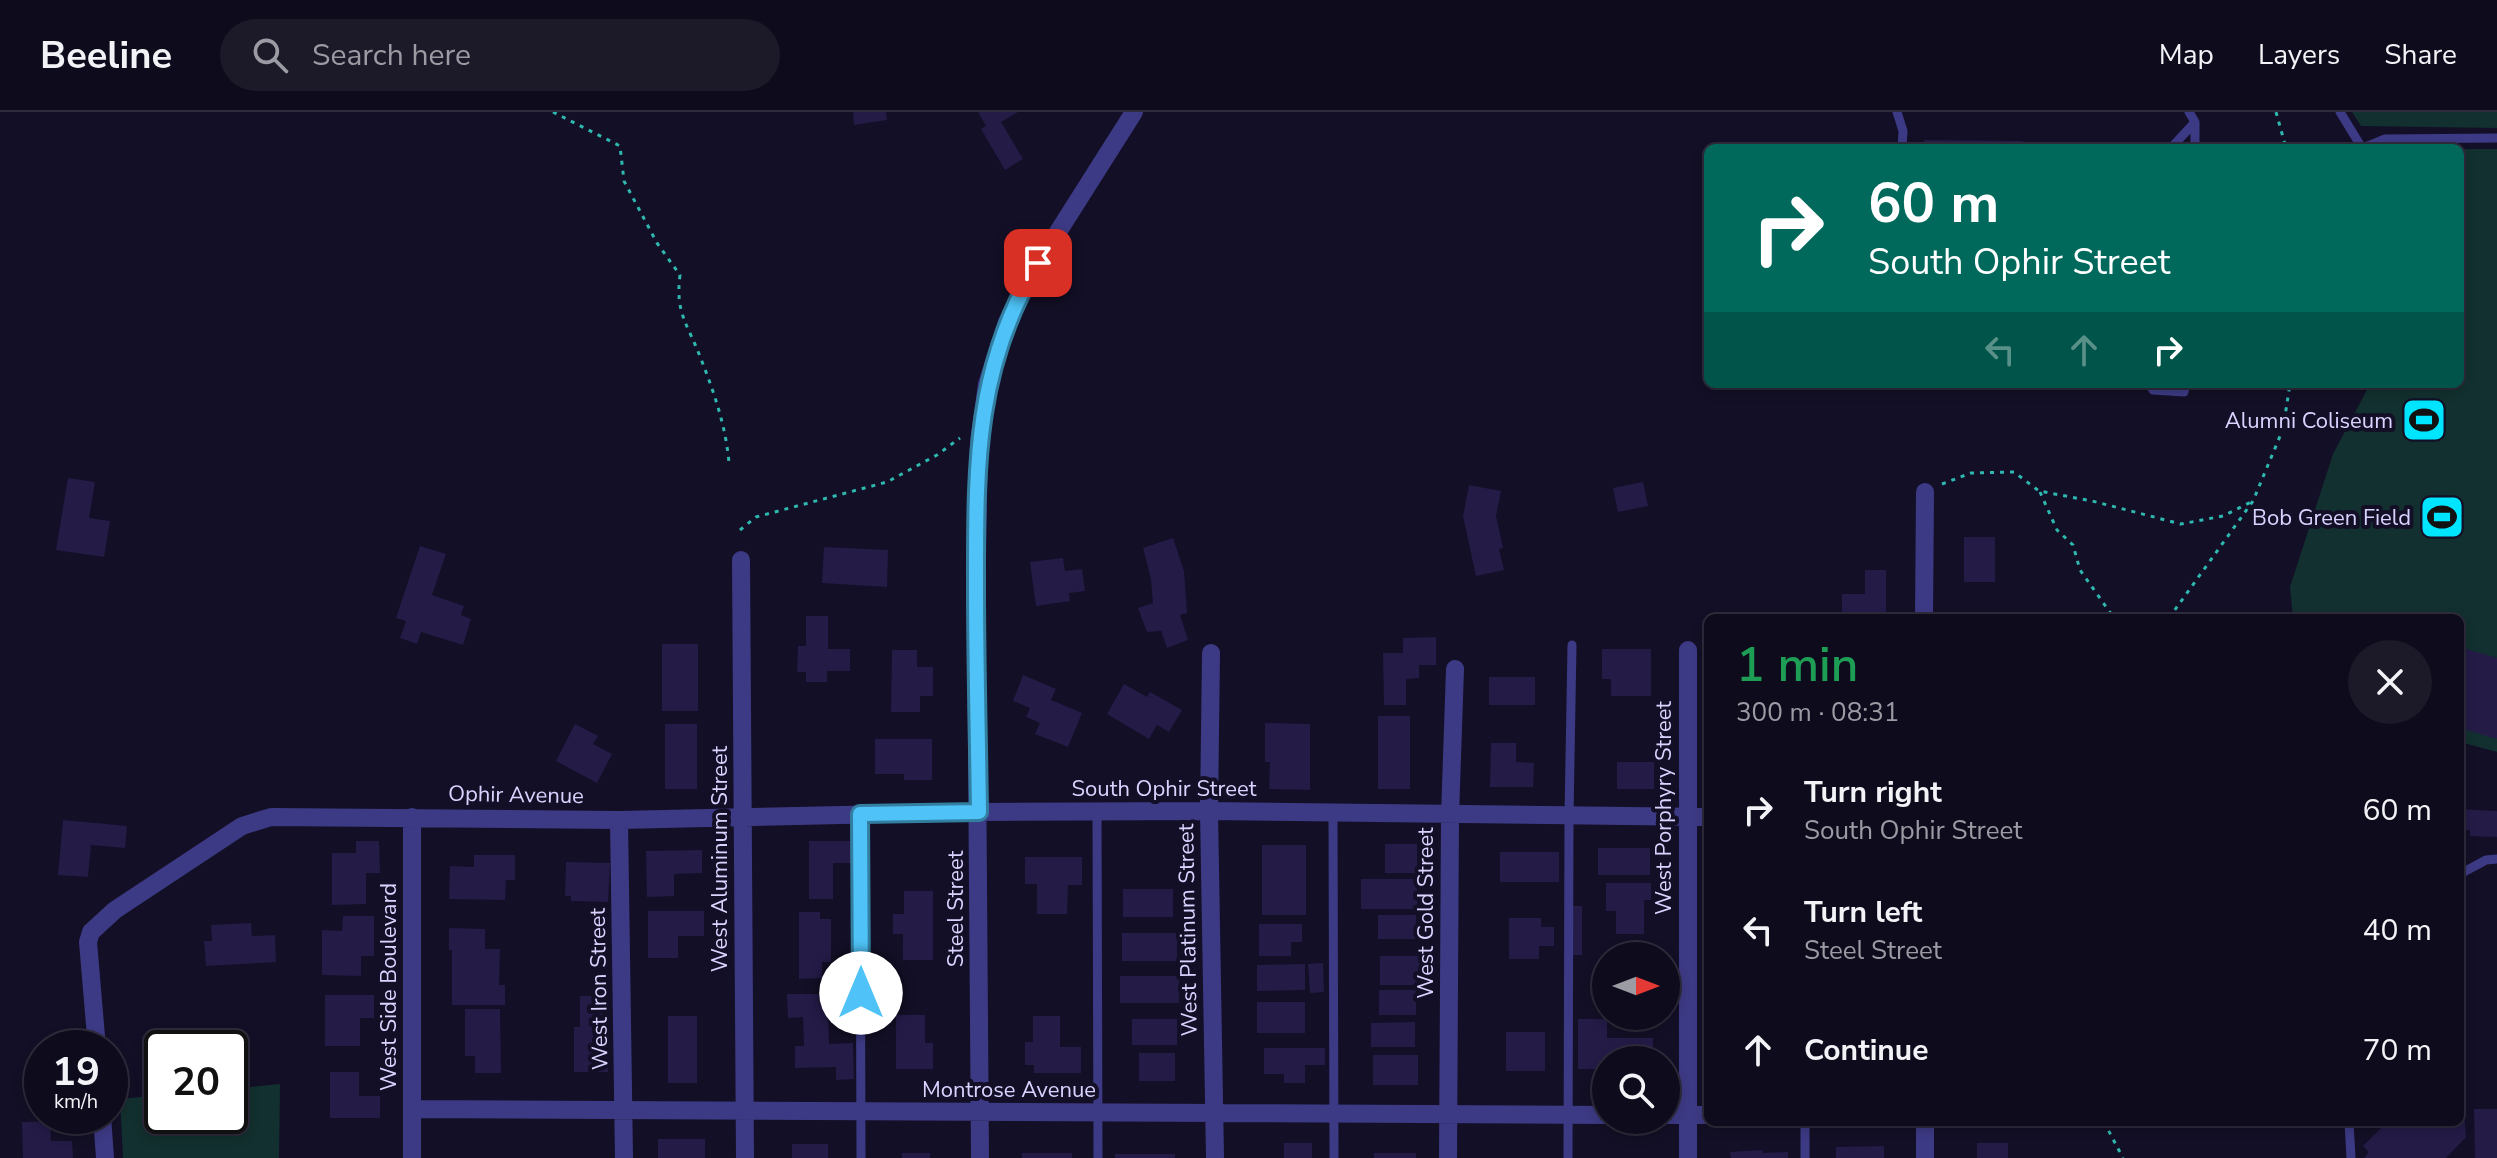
<!DOCTYPE html>
<html lang="en">
<head>
<meta charset="utf-8">
<style>
	body { margin:0; font-family:"Nunito Sans",sans-serif; background:#1c1929; color:#f1f3f6; height:100vh; display:flex; flex-direction:column; font-size:30px; white-space:nowrap }
	* { box-sizing:border-box; margin:0 }
	p { font-size:26px; color:#9b9ba3 }
	.icon { flex:none; width:44px; height:44px; fill:none; stroke:currentColor; stroke-width:2; stroke-linecap:round; stroke-linejoin:round }
	.map { position:relative; flex:1; overflow:hidden }
	.side { position:absolute; left:1704px; top:502px; width:760px; height:512px; display:flex; flex-direction:column; background:#0e0b1c; border-radius:12px; box-shadow:0 4px 12px #0003,0 0 0 2px #2e2b3b }
	.side>* { flex:none }
	.hud { position:absolute; left:1704px; top:32px; width:760px; height:244px; border-radius:12px; box-shadow:0 4px 12px #0003,0 0 0 2px #2e2b3b; background:#00695c; color:#fff; overflow:hidden }
	.needle { width:52px; rotate:90deg }
	.buttons { position:absolute; left:1592px; top:830px; display:grid; gap:16px }
	.buttons a { display:grid; place-items:center; width:88px; height:88px; border-radius:50%; background:#0e0b1c; box-shadow:0 4px 12px #0003,0 0 0 2px #2e2b3b; font-size:40px }
	.speed { position:absolute; left:24px; top:918px; display:flex; gap:16px; font-size:40px; font-weight:700; text-align:center }
	.speed>* { display:grid; place-content:center; width:104px; height:104px; border-radius:50%; background:#0e0b1c; box-shadow:0 4px 12px #0003,0 0 0 2px #2e2b3b; line-height:1 }
	.speed small { font-size:20px; font-weight:400 }
	.speed .limit { border:4px solid #111; border-radius:12px; background:#fff; color:#111 }
	.pin { position:absolute; display:grid; place-items:center; width:68px; height:68px; color:#fff; margin:-34px; border-radius:16px; box-shadow:0 4px 12px #0006 }
	.me { position:absolute; width:88px; margin:-44px; rotate:0deg; stroke-linejoin:round; filter:drop-shadow(0 0 6px #0008) }
	.turn { display:flex; align-items:center; gap:28px; height:168px; padding:0 32px; font-size:36px }
	.turn .icon { width:104px; height:104px; stroke-width:2.5 }
	.turn b { display:block; font-size:56px; line-height:68px }
	.lanes { display:flex; align-items:center; height:76px; padding:0 32px; background:#0003; justify-content:center; gap:40px; direction:ltr }
	.lanes .off { opacity:.35 }
	.round { display:grid; place-items:center; flex:none; width:84px; height:84px; border-radius:42px; background:#1c1929 }
	.head { display:flex; align-items:center; justify-content:space-between; height:136px; padding:0 32px }
	h1 { font-size:48px; font-weight:600; line-height:60px; color:#1e9e55 }
	ul { padding:0; list-style:none }
	li { display:flex; align-items:center; gap:24px; height:120px; padding:0 32px }
	li div { flex:1 }
	li b { display:block; font-size:30px }
	li em { font-style:normal }
	header { display:flex; align-items:center; gap:48px; box-sizing:border-box; height:112px; padding:0 40px; background:#0e0b1c; border-bottom:2px solid #2e2b3b }
	header strong { font-size:38px }
	nav { display:flex; gap:44px; margin-inline-start:auto; font-size:28px }
	.search { width:560px; height:72px; background:#1c1929; display:flex; align-items:center; gap:20px; box-sizing:border-box; padding:0 28px; border-radius:44px; color:#9b9ba3; font-size:30px }
	.map>svg:first-child { display:block }
	.green { fill:#12302f }
	.building { fill:#241b47 }
	.lines { fill:none; stroke-linecap:round; stroke-linejoin:round }
	.path { stroke:#2fb8b0; stroke-width:3; stroke-dasharray:4 6; stroke-linecap:butt }
	.lane { stroke:#3d3a85; stroke-width:9 }
	.street { stroke:#3d3a85; stroke-width:18 }
	.route-casing { stroke:#337fa1; stroke-width:20 }
	.route { stroke:#4fc3f7; stroke-width:14 }
	.labels { text-anchor:middle; stroke-width:8; stroke-linejoin:round; paint-order:stroke }
	.poi-label { font-size:22px; fill:#d9d4ff; stroke:#130f26; text-anchor:end }
	.street-label { font-size:22px; fill:#d9d4ff; stroke:#130f26 }
</style>
</head>
<body>
<header>
<strong>Beeline</strong>
<div class="search"><svg class="icon" aria-label="search" viewBox="0 0 24 24"><circle cx="10" cy="10" r="6"/><path d="M15 15l6 6"/></svg>Search here</div>
<nav><a>Map</a><a>Layers</a><a>Share</a></nav>
</header>
<div class="map">
<svg width="2497" height="1046" viewBox="0 0 2497 1046">
	<rect width="100%" height="100%" fill="#130f26"/>
	<path class="green" d="M2352 0H2497V16L2361 14Z
		M2460 37H2497V640L2460 630V506H2293L2290 475 2333 342 2370 272H2460Z
		M280 972 279 1046H123L120 987 162 983V1004H230V977Z"/>
	<path class="building" d="M853 0H886L887 8 854 13Z
		M978 0H1018L1001 10 1023 47 1005 58 981 17 986 14Z
		M1924 28 2023 29V36H1924Z
		M68 366 95 370 89 406 110 409 104 445 56 438Z
		M1643 370 1648 394 1618 400 1613 376Z
		M1469 373 1501 379 1496 404 1503 436 1499 437 1504 458 1476 464 1463 404Z
		M1964 425H1995V470H1964Z
		M1173 426 1184 459 1187 501 1180 503 1188 528 1167 536 1161 519 1147 520 1138 496 1153 491 1151 467 1143 436Z
		M420 434 446 442 432 483 464 494 461 503 471 507 463 533 421 520 417 532 400 526 406 509 396 506Z
		M824 435 888 438 887 475 822 471Z
		M1063 446 1065 459 1082 457 1085 479 1069 481 1070 489 1036 494 1030 450Z
		M1865 458H1886V506H1842V482H1865Z
		M806 504H828V537H850V559H827V570H806V560H797L798 534H806Z
		M1436 525V553H1419V566L1406 567V593H1384L1383 541H1403V526Z
		M662 532H698V599H662Z
		M2460 535 2497 546V627L2460 616Z
		M1602 537H1651V584H1611V567H1602Z
		M892 538H917V555H933V584H920V600H891Z
		M1023 563 1056 577 1051 588 1082 601 1068 635 1035 622 1040 611 1026 605 1030 596 1013 589Z
		M1489 565H1535V593H1489Z
		M1124 572 1147 585 1150 580 1182 598 1169 620 1157 613 1149 627 1107 602Z
		M1378 604H1410V677H1378Z
		M1265 611 1310 612V678L1269 677 1270 650H1265Z
		M575 612 598 624 593 632 612 642 597 671 556 649Z
		M665 612H697V677H665Z
		M875 627H932V668H904V662H875Z
		M1491 631H1516V650L1534 651 1533 675H1490Z
		M1617 650H1654V677H1617Z
		M2460 697 2497 699V725L2470 724V718H2460Z
		M63 708 127 714 125 736 91 733 88 765 58 763Z
		M356 729H379L380 761H366V792L332 793V741H356Z
		M809 729H852V751H833V787H809Z
		M1385 732H1417V761H1385Z
		M1262 733H1306V803H1262Z
		M1598 736H1650V763H1598Z
		M702 738V761L674 762V784L647 785 646 739Z
		M1500 740H1559V770H1500Z
		M474 743H515V768H506L505 788 449 787 450 754 474 755Z
		M1025 745H1082V773H1068L1067 802H1037V772H1025Z
		M566 750 610 751 608 790 571 789V784H565Z
		M1361 767H1417V797H1361Z
		M1606 771H1651V788H1644V822H1616V799H1606Z
		M1123 777H1173V805H1123Z
		M904 779H933V848H903V822H893V802H904Z
		M1573 794H1582V843H1573Z
		M648 799H704V824H678V846H648Z
		M799 800H820V807H831V850H822V866L799 867Z
		M1378 803H1416V827H1378Z
		M343 804H374V844H361V864L322 863V818L342 819Z
		M1509 806H1541V815H1554V834H1539V847H1509Z
		M251 811 252 824 275 823 276 850 206 854 204 829H212L211 813Z
		M1259 812H1302V830H1291V844H1259Z
		M449 816 485 817V837H500L499 873H505V893H452V838H449Z
		M1122 821H1177V849H1122Z
		M1615 839H1644V844H1615Z
		M1380 844H1421V873H1380Z
		M1323 851 1324 880 1310 881 1308 852Z
		M1305 852V878L1257 879V853Z
		M1120 864H1179V891H1120Z
		M1379 878H1416V903H1379Z
		M787 882H828L829 932 853 931 854 967 836 968V955L795 956V934H804L803 905 788 906Z
		M325 883H374V906H360V934H325Z
		M580 884H608V960H574V915H580Z
		M1257 890H1305V921H1257Z
		M465 897H500L501 961H475V944H465Z
		M896 903H925V931H933V957H896Z
		M668 904H697V971H668Z
		M1033 904H1060V935H1081V961H1034V953H1025V930H1033Z
		M1132 907H1177V933H1132Z
		M1578 907H1607V926H1653V948H1606V957H1578Z
		M1415 910V935H1371V911Z
		M1506 920H1545V959H1506Z
		M1264 936H1325V953H1305V971H1284V962H1264Z
		M1139 941H1175V969H1139Z
		M1373 943H1418V973H1373Z
		M330 960H359V984H380V1006H330Z
		M2460 996 2464 999 2466 1025 2446 1046H2364L2369 1040 2363 1034 2387 1010H2460Z
		M2474 997H2497V1046H2475Z
		M50 1009 51 1029H72L73 1046H23L22 1010Z
		M658 1027H705V1046H658Z
		M1284 1031H1312V1046H1284Z
		M1977 1031H2008V1046H1977Z
		M792 1032H828V1046H792Z
		M1884 1034V1046H1836V1035Z
		M1762 1038 1763 1041 1788 1040V1046H1731L1730 1040Z
		M902 1041H930V1046H902Z
		M1022 1041H1072V1046H1022Z
		M1374 1041H1416V1046H1374Z
		M1115 1042H1175V1046H1115Z"/>
	<g class="lines">
		<path class="path" d="M553 0 620 34 624 69 657 131 680 163C675 202 688 212 701 247 714 280 726 315 729 351
			M2276 0 2286 36
			M1942 372 1971 361 2014 360 2039 379 2092 389 2181 412 2223 404 2253 389
			M2040 380 2057 418 2073 433 2080 458 2114 506
			M740 418 756 405 887 370 937 343 960 326
			M2169 506 2253 389 2283 317 2290 272
			M2104 1010 2123 1046"/>
		<path class="lane" d="M1897 0 1903 19 1902 36
			M2189 0 2195 10V36
			M2340 0 2362 36
			M2171 36 2195 10
			M2363 36 2385 27 2497 26
			M2149 272 2153 278 2184 280 2186 272
			M1097 700 1098 1046
			M860 702 861 1046
			M1333 702 1334 1046
			M2460 762 2486 748 2497 747
			M1805 1010V1046
			M2349 1010 2351 1046
			M1568 1046 1569 704 1572 533"/>
		<path class="street" d="M741 448 745 1046
			M1924 506 1925 380
			M1688 538V1046
			M1211 541 1209 699 1215 1046
			M619 708 624 1046
			M97 936 88 830 91 820 115 798 242 714 271 705 619 708 979 700 1209 699 1708 705
			M412 997 1606 1003
			M1666 1003H1708
			M102 1004 105 1046
			M412 1046V705
			M980 1046 976 499 979 330 987 272 1007 210 1032 161 1134 0
			M1448 1046 1450 704 1455 557
			M1925 1046V1010"/>
	</g>
	<g class="lines">
		<g class="route-casing">
			<path id="route" d="M861 881 860 702 979 700C978 625 976 550 976 474 976 356 974 256 1038 151"/>
		</g>
		<use href="#route" class="route"/>
	</g>
	<defs>
		<g id="stadium-square" transform="scale(2.3)"><rect x="-9" y="-9" width="18" height="18" rx="4" fill="#00e5ff" stroke="#130f26"/><path d="M0-5a6.5 5 0 1 0 0 10a6.5 5 0 1 0 0-10ZM-3.5-1.8h7v3.6h-7Z" fill="#111"/></g>
	</defs>
	<g fill-rule="evenodd">
		<use href="#stadium-square" x="2424" y="308"/>
		<use href="#stadium-square" x="2442" y="405"/>
	</g>
	<g class="labels">
		<g class="poi-label">
			<text x="2393" y="316">Alumni Coliseum</text>
			<text x="2411" y="413">Bob Green Field</text>
		</g>
		<g class="street-label">
			<text x="1164" y="684">South Ophir Street</text>
			<text transform="translate(516 682) rotate(1)" y="8">Ophir Avenue</text>
			<text transform="translate(1663 696) rotate(-90)" y="8">West Porphyry Street</text>
			<text transform="translate(719 747) rotate(-90)" y="8">West Aluminum Street</text>
			<text transform="translate(955 797) rotate(-90)" y="8">Steel Street</text>
			<text transform="translate(1425 801) rotate(-90)" y="8">West Gold Street</text>
			<text transform="translate(1187 818) rotate(-91)" y="8">West Platinum Street</text>
			<text transform="translate(388 875) rotate(-90)" y="8">West Side Boulevard</text>
			<text transform="translate(598 877) rotate(-91)" y="8">West Iron Street</text>
			<text x="1009" y="985">Montrose Avenue</text>
		</g>
	</g>
</svg>
<div class="buttons">
<a><svg class="needle" viewBox="-14 -14 28 28"><path d="M0-13l5 13h-10z" fill="#e53935"/><path d="M0 13l5-13h-10z" fill="#9b9ba3"/></svg></a>
<a><svg class="icon" aria-label="search" viewBox="0 0 24 24"><circle cx="10" cy="10" r="6"/><path d="M15 15l6 6"/></svg></a>
</div>
<div class="speed"><div>19<small>km/h</small></div><div class="limit">20</div></div>
<div class="pin" style="left:1038px;top:151px;background:#d93025"><svg class="icon" aria-label="arrive" viewBox="0 0 24 24"><path d="M6 21V4h12l-3 4 3 4H6"/></svg></div>
<svg class="me" style="left:861px;top:881px" viewBox="-20 -20 40 40"><circle r="19" fill="#fff"/><path d="M0-13L10 11 0 6-10 11z" fill="#4fc3f7"/></svg>
<div class="hud">
<div class="turn"><svg class="icon" aria-label="right" viewBox="0 0 24 24"><path d="M7 20v-9h11M14 6l5 5-5 5"/></svg><div><b>60 m</b>South Ophir Street</div></div>
<div class="lanes"><svg class="icon off" aria-label="left" viewBox="0 0 24 24"><path d="M17 20v-9H6M10 6l-5 5 5 5"/></svg><svg class="icon off" aria-label="ahead" viewBox="0 0 24 24"><path d="M12 20V5M6 11l6-6 6 6"/></svg><svg class="icon" aria-label="right" viewBox="0 0 24 24"><path d="M7 20v-9h11M14 6l5 5-5 5"/></svg></div>
</div>
<section class="side">
<div class="head"><div><h1>1 min</h1><p>300 m · 08:31</p></div><a class="round"><svg class="icon" aria-label="close" viewBox="0 0 24 24"><path d="M6 6l12 12M18 6L6 18"/></svg></a></div>
<ul>
<li><svg class="icon" aria-label="right" viewBox="0 0 24 24"><path d="M7 20v-9h11M14 6l5 5-5 5"/></svg><div><b>Turn right</b><p>South Ophir Street</p></div><em>60 m</em></li>
<li><svg class="icon" aria-label="left" viewBox="0 0 24 24"><path d="M17 20v-9H6M10 6l-5 5 5 5"/></svg><div><b>Turn left</b><p>Steel Street</p></div><em>40 m</em></li>
<li><svg class="icon" aria-label="ahead" viewBox="0 0 24 24"><path d="M12 20V5M6 11l6-6 6 6"/></svg><div><b>Continue</b></div><em>70 m</em></li>
</ul>
</section>
</div>
</body>
</html>
